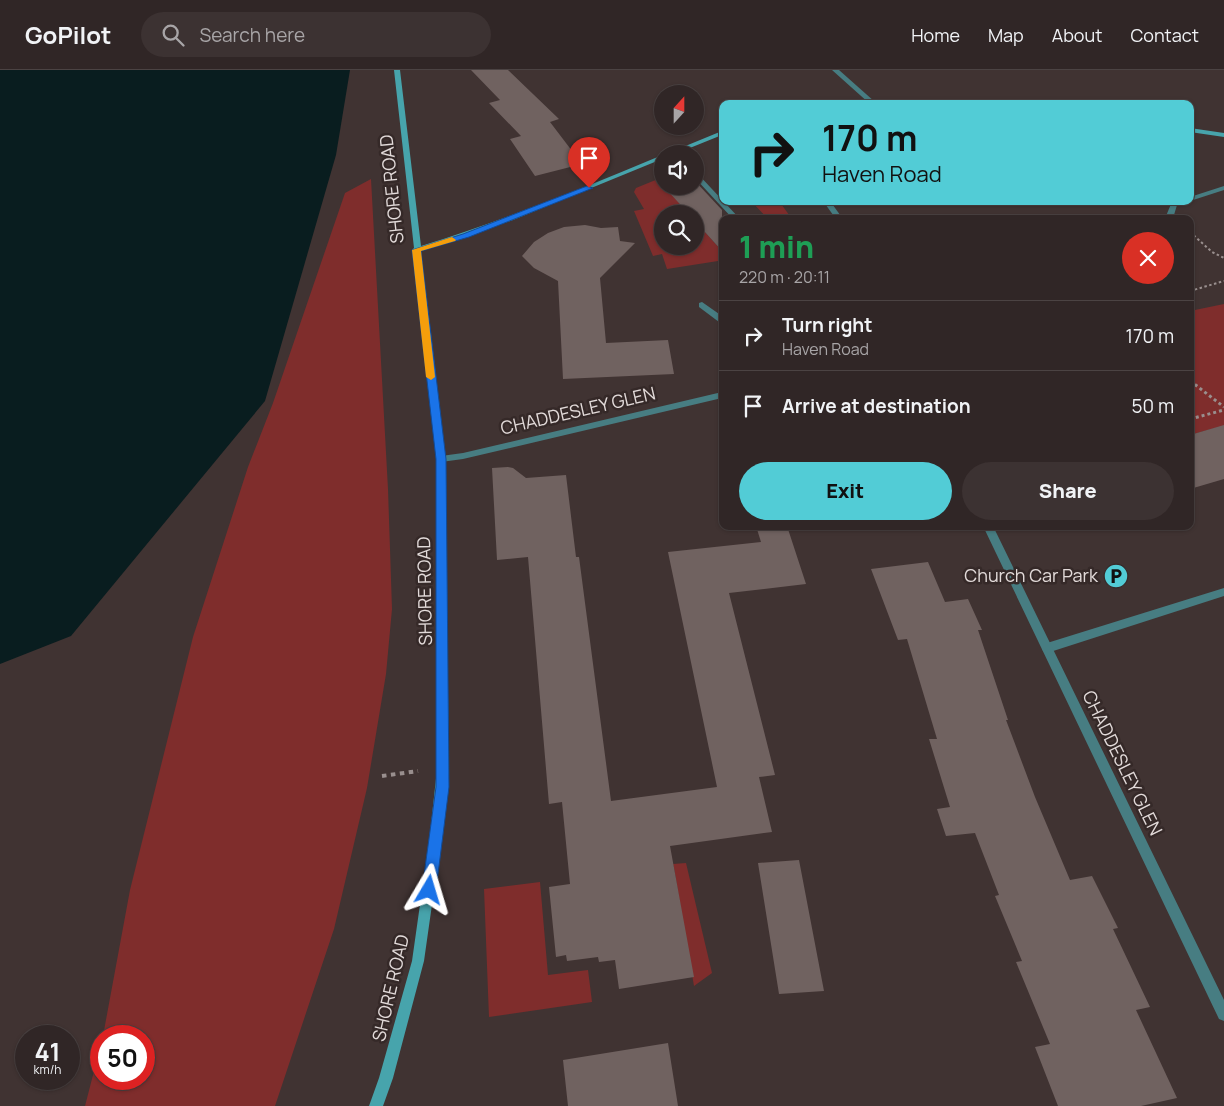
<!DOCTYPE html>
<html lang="en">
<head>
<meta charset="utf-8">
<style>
	body { margin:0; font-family:Manrope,sans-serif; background:#3c3232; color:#f1f3f6; height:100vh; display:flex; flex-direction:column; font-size:19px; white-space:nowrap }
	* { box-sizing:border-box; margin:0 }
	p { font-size:16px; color:#a8a5a7 }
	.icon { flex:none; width:28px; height:28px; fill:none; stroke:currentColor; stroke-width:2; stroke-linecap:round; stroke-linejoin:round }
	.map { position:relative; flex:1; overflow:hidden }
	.side { position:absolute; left:719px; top:145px; width:475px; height:315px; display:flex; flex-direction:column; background:#302626; border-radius:10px; box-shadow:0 1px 4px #0004,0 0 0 1px #4b4343 }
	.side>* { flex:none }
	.hud { position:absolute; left:719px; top:30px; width:475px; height:105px; border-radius:10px; box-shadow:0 1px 4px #0004,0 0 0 1px #4b4343; background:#52ccd6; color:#111; overflow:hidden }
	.needle { width:32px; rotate:21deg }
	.controls { position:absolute; left:654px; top:15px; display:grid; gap:10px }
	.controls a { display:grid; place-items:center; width:50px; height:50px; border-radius:50%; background:#302626; box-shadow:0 1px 4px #0004,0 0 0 1px #4b4343; font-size:25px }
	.speed { position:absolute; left:15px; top:955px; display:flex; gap:10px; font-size:25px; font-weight:700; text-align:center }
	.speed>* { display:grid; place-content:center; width:65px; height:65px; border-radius:50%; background:#302626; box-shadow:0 1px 4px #0004,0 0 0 1px #4b4343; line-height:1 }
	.speed small { font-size:12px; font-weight:400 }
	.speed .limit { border:8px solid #d22; background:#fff; color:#111 }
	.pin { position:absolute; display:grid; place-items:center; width:42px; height:42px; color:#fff; margin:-51px -21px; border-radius:50% 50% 50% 0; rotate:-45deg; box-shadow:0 0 5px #0007 }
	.pin .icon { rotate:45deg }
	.me { position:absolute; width:55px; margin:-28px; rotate:7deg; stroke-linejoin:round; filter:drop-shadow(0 0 4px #0008) }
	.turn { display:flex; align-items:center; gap:18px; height:105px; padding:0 20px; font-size:22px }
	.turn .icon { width:65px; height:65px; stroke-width:2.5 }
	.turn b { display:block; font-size:35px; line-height:42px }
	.round { display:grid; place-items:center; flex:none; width:52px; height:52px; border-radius:26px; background:#3c3232 }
	.headline { display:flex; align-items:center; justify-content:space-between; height:85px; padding:0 20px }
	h1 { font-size:30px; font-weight:800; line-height:38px; color:#1e9e55 }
	.cta { display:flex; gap:10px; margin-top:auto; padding:10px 20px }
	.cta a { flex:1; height:58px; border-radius:30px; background:#52ccd6; color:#111; font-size:20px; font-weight:800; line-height:58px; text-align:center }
	.cta a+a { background:#3c3232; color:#f1f3f6 }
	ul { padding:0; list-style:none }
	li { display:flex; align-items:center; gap:15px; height:70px; padding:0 20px; border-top:1px solid #4b4343 }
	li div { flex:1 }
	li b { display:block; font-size:19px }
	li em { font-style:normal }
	header { display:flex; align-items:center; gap:30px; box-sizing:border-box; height:70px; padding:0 25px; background:#302626; border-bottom:1px solid #4b4343 }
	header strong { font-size:24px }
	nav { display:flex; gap:28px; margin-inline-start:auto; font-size:18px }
	.search { width:350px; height:45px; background:#3c3232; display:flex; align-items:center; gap:12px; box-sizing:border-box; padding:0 18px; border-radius:28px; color:#a8a5a7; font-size:19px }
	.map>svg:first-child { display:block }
	.green { fill:#7f2d2c }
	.water { fill:#091d1f }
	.building { fill:#706260 }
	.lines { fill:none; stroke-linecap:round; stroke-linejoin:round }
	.path-far2 { stroke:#998f8e; stroke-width:2; stroke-dasharray:2.5 2.5; stroke-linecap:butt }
	.path-far1 { stroke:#998f8e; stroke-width:3; stroke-dasharray:3 3; stroke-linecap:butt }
	.path { stroke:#998f8e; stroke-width:4; stroke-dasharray:4.5 4.5; stroke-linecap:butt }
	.lane { fill:#477d82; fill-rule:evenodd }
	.street { fill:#477d82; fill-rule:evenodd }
	.secondary { fill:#47a4ac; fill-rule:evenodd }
	.route { fill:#1a73e8; stroke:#114b97 }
	.slow { fill:#f59e0b }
	.labels { text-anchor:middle; stroke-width:5; stroke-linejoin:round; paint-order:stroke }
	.street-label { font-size:18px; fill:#e3dbda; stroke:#352928 }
	.poi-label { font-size:18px; fill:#e3dbda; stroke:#352928; text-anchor:end }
</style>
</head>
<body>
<header>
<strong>GoPilot</strong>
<div class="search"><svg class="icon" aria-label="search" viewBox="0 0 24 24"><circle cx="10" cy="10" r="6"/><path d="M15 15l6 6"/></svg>Search here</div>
<nav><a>Home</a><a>Map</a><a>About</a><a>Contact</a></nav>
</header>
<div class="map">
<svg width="1224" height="1036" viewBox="0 0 1224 1036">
	<rect width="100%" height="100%" fill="#403332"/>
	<path class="green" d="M371 109 388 419 392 539 386 604 367 718 334 859 275 1036H85L101 974V1009H144V966H103L130 820 193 567 248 397 273 333 345 123Z
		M658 109 689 144H662V176H695V151L722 181V197L718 191 667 199 662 184 653 186 634 141 644 139 634 122 636 118Z
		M751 131H779L792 149H768Z
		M1224 234V362L1219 357 1190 365V241Z
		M686 793 712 903 694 916 674 798 673 794Z
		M540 812 548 905 588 900 592 932 489 947 484 819Z"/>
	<path class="water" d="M0 0H350L336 85 265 331 71 566 0 594Z"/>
	<path class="building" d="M471 0H508L559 49 550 52 582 94 535 106 510 69 521 66 489 33 500 30Z
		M695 111 722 140V181L695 151V144H689L666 119 676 116H695Z
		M585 155 601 158 618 157 620 171 635 173 600 208 606 273 668 270 674 304 563 309 558 211 534 198 522 186 534 172 548 163 564 157Z
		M1224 355V409L1190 419V365Z
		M508 397 513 398 526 408 566 405 576 487H579L611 731 717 717 668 482 761 472 756 456H787L806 514 729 523 775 705 759 707 772 762 670 776 694 907 619 919 615 890 599 892 598 887 567 891 566 885 556 887 549 817 570 814 562 732 549 734 528 487 497 490 492 398Z
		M928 492 945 532 968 529 982 560H978L1008 650H1006L1035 727 1070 810 1092 806 1118 858 1113 859 1150 937 1136 940 1177 1028 1141 1036H1058L1035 977 1050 974 1016 892 1022 891 995 826 999 825 975 763 946 766 937 739 950 737 929 669H937L907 569 898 570 871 499Z
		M799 790 824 921 779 924 758 793Z
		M668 973 678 1036H568L563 990Z"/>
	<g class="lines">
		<path class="path-far2" d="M1190 162 1212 182 1224 188
			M1190 221 1224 211"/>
		<path class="path-far1" d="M1190 293 1193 295V313L1224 337
			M1190 349 1224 340"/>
		<path class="path" d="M382 706 418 701"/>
		<path class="lane" d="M1224 116V120L1190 131V127Z
			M1175 131H1186L1177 135 1174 145 1177 149H1169L1166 146 1171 134Z
			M702 232 722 246V253L719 252 699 237V233Z
			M1224 518V526L1047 583 1043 581 1042 578 1043 575 1047 573Z"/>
		<path class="street" d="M832 0H839L875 32 876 34H870Z
			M695 102 697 103 740 149H733L695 108Z
			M823 131H830L843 149H836Z
			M722 322V328L463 389 441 392 437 389 441 386 463 383Z
			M983 456H993L1224 930V951L1219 949Z"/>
		<path class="secondary" d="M394 0H400L421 176C502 151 581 119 660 86L662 85V89L513 150 421 181 445 389 449 699 442 764 424 891 393 1008 383 1036H369L379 1008 412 891 430 764 437 699V389L414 182 412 180 414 178Z
			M911 30 953 32 956 34H859L862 32Z
			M1190 58 1224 63V67L1190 62Z
			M722 61V65L675 84H666Z"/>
	</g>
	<path class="route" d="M587 116 593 118 469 167 421 181 446 389 449 717 436 820 434 824 429 827 424 824 422 820 436 717V389L412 180 463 164Z"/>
	<path class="slow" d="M452 167 456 170 455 171 421 181 435 307 431 310 426 307 412 180Z"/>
	<defs>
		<g id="parking-disc" transform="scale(1.25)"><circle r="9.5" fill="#52ccd6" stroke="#352928"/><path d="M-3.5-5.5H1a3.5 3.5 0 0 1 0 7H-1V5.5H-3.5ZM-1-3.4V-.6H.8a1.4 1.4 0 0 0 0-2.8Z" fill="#111"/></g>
	</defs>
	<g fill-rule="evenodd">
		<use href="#parking-disc" x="1116" y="506"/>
	</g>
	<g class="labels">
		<g class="street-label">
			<text transform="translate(392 119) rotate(-96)" y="6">SHORE ROAD</text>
			<text transform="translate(578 341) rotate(-13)" y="6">CHADDESLEY GLEN</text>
			<text transform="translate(425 521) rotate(-91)" y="6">SHORE ROAD</text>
			<text transform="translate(1122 693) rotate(64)" y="6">CHADDESLEY GLEN</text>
			<text transform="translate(391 918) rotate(-77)" y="6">SHORE ROAD</text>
		</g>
		<g class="poi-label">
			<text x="1098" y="512">Church Car Park</text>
		</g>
	</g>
</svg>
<div class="controls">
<a><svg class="needle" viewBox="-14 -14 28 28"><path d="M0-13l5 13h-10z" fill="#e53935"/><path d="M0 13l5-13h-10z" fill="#a8a5a7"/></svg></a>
<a><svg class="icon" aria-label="sound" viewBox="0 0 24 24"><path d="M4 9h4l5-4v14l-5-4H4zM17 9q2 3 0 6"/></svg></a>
<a><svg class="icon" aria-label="search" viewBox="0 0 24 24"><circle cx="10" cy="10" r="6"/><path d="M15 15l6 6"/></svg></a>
</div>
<div class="speed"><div>41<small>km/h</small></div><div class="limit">50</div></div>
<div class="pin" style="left:589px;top:118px;background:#d93025"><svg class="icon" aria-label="arrive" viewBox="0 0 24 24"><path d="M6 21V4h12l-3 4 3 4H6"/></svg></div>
<svg class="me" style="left:429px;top:820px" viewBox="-20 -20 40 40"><path d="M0-17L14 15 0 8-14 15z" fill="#1a73e8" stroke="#fff" stroke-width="4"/></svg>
<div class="hud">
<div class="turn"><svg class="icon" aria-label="right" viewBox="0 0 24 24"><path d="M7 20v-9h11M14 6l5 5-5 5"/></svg><div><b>170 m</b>Haven Road</div></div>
</div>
<section class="side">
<div class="headline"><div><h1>1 min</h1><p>220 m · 20:11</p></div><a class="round" style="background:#d93025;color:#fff"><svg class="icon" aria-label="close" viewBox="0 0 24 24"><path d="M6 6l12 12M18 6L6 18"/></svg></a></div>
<ul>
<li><svg class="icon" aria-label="right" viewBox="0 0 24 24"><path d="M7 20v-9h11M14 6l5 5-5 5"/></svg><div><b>Turn right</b><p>Haven Road</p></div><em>170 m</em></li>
<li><svg class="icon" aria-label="arrive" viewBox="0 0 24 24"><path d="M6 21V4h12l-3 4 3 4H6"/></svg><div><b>Arrive at destination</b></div><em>50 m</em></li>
</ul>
<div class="cta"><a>Exit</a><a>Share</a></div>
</section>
</div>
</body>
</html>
